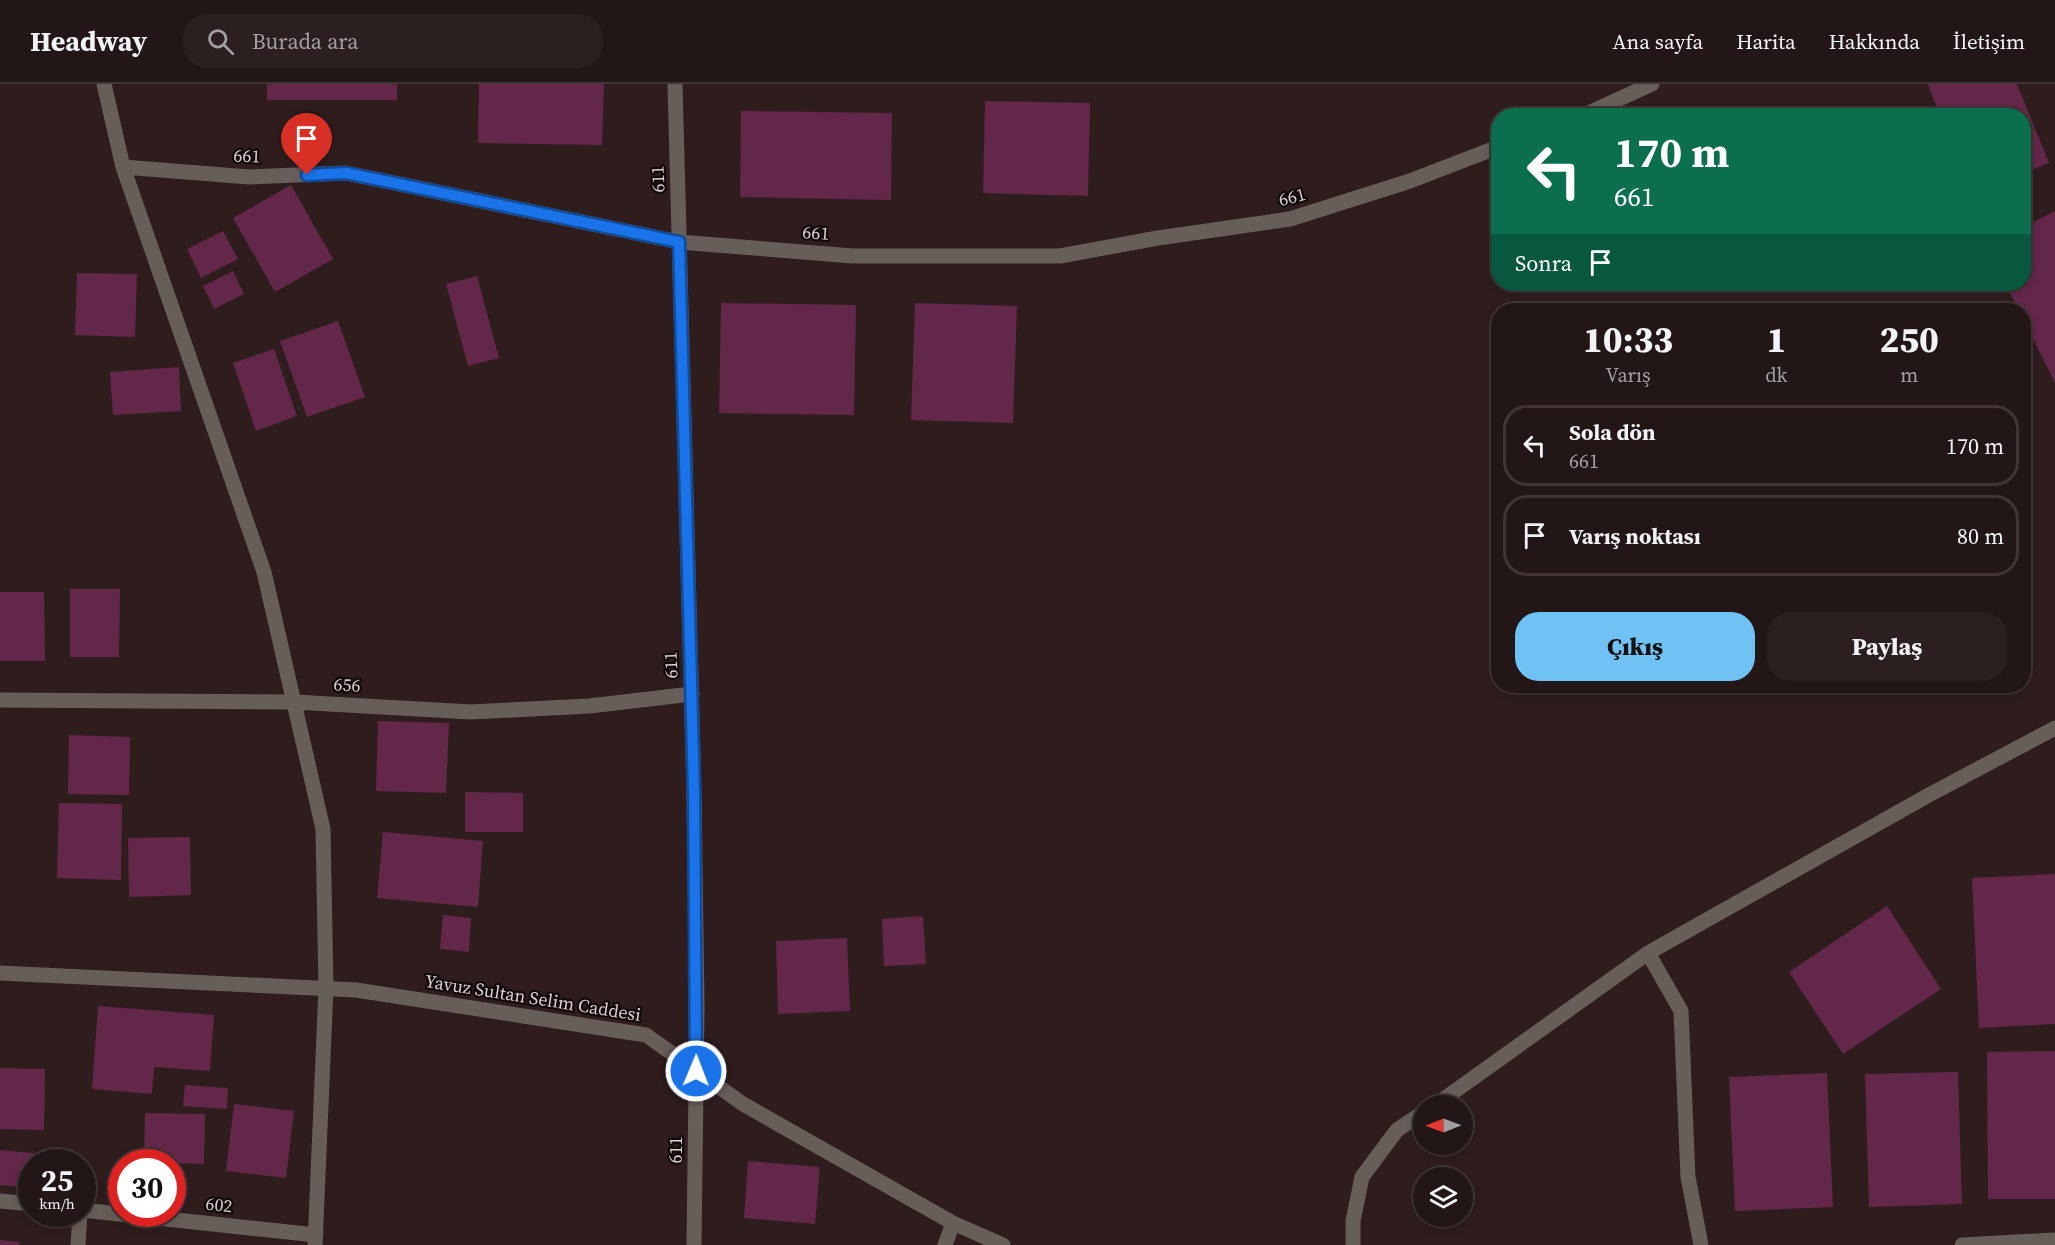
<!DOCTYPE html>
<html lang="tr">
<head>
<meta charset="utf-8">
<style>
	body { margin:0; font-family:"Source Serif 4",serif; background:#2b1f1f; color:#f1f3f6; height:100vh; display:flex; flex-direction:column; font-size:22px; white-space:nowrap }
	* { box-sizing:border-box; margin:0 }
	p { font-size:20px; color:#a39fa1 }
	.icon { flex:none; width:33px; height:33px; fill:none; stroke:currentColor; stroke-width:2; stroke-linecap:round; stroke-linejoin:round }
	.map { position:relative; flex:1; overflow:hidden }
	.details { position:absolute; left:1491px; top:219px; width:540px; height:390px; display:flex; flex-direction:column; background:#231616; border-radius:24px; box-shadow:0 3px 9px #0003,0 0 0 2px #403535 }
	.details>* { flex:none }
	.hud { position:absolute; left:1491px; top:24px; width:540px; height:183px; border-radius:24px; box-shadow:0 3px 9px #0003,0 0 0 2px #403535; background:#0b6e4f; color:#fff; overflow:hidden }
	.needle { width:39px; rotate:269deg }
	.controls { position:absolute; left:1413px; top:1011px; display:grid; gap:12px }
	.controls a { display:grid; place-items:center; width:60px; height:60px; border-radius:50%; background:#231616; box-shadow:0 3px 9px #0003,0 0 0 2px #403535; font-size:30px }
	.speed { position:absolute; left:18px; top:1065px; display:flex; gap:12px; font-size:30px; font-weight:700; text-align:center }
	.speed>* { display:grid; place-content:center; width:78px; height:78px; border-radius:50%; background:#231616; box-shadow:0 3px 9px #0003,0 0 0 2px #403535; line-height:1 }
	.speed small { font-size:15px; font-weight:400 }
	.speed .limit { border:9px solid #d22; background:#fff; color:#111 }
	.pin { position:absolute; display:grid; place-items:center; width:51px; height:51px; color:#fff; margin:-62px -26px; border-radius:50% 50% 50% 0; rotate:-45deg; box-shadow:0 0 6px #0007 }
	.pin .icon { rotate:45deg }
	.me { position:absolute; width:66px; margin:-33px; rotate:1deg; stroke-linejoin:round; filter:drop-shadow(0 0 4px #0008) }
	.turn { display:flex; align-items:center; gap:21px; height:126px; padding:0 24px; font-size:27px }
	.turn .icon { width:78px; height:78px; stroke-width:2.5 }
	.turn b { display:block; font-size:42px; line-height:51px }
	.then { display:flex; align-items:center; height:57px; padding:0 24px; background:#0003; gap:12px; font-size:22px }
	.eta { display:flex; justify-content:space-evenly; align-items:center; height:102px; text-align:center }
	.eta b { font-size:36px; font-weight:800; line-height:42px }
	.action { display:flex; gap:12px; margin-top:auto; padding:12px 24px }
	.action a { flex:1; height:69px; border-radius:24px; background:#70c1f4; color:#111; font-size:24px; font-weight:800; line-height:69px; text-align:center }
	.action a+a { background:#2b1f1f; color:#f1f3f6 }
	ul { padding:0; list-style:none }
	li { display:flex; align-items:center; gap:18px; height:81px; margin:0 12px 9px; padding:0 12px; border:3px solid #403535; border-radius:24px }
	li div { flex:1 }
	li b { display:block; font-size:22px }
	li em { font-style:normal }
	header { display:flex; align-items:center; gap:36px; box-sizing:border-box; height:84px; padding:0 30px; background:#231616; border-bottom:2px solid #403535 }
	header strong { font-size:28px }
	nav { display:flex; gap:33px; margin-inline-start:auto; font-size:21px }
	.search { width:420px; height:54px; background:#2b1f1f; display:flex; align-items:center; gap:15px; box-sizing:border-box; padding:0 21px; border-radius:24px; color:#a39fa1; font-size:22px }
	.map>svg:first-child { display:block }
	.building { fill:#622749 }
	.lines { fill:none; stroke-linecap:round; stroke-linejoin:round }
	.minor { stroke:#675e5a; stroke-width:15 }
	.route-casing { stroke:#114b97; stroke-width:15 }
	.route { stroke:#1a73e8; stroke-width:10 }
	.labels { text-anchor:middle; stroke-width:4.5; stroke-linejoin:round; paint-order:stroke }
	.street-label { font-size:18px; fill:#dcd0d0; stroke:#11090a }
</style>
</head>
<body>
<header>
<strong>Headway</strong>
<div class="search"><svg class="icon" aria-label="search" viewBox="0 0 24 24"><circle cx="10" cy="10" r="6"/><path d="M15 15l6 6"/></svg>Burada ara</div>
<nav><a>Ana sayfa</a><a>Harita</a><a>Hakkında</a><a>İletişim</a></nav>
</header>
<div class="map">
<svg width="2055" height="1161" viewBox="0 0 2055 1161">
	<rect width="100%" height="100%" fill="#2f1d1e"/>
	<path class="building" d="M267 0H397V16H267Z
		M479 0H604L602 61 478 59Z
		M1928 0H2017L2049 79 2024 89V32H1940Z
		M985 17 1090 19 1088 112 983 109Z
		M741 27 892 29 891 116 740 113Z
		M291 101 333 175 275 208 233 134Z
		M2055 127V299L2024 236V226H2019L2005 200H2024V143Z
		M223 147 238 175 201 194 187 165Z
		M233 187 244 210 214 225 203 202Z
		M77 189 137 190 135 253 75 251Z
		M477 192 499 274 468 282 446 200Z
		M721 219 856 221 854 331 719 329Z
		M915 219 1017 222 1013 339 911 336Z
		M338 237 365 313 307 333 280 257Z
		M274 265 297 332 256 347 233 279Z
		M179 283 181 327 113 331 110 288Z
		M70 505H120L119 573H70Z
		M0 508H44L45 577H0Z
		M378 637 449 639 446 709 376 707Z
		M69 651 130 653 129 711 68 710Z
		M465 708 523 709V748H465Z
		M59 719 122 720 121 796 57 794Z
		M383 748 483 757 478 823 377 814Z
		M190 753 191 811 129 813 128 754Z
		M2055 790V940L1979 944 1972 794Z
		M1887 822 1941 905 1843 970 1789 888Z
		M443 831 471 834 469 868 440 865Z
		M923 832 926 880 884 882 882 835Z
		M847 854 850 927 778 930 776 857Z
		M98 922 214 931 210 987 154 983 152 1010 92 1005Z
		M2055 967V1115H1988L1987 968Z
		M0 984 45 985 44 1046 0 1045Z
		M1958 988 1962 1120 1869 1123 1865 990Z
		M1827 989 1833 1123 1735 1127 1729 993Z
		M185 1001 228 1004 227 1025 183 1022Z
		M234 1020 294 1027 286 1094 226 1087Z
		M145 1029 205 1030 204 1080 144 1078Z
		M0 1066 44 1070 43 1078H32V1104L0 1101Z
		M748 1077 820 1083 815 1140 744 1134Z
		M0 1156 19 1158V1161H0Z"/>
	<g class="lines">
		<path class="minor" d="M104 0 123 83 264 488 323 745 326 904 315 1161
			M675 0 694 708 697 923 694 1161
			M1582 32 1652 0
			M123 83 249 93 346 89 679 158 853 172H1060L1158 154 1290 135 1410 97 1498 63
			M0 616 294 618 471 628 589 622 692 610
			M1648 869 1681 927 1688 1093 1701 1161
			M0 889 356 906 646 951 743 1020 953 1139 1003 1161
			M1434 1022 1648 869 1927 712 2055 644
			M0 1117 32 1120
			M82 1126 316 1151
			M78 1161 80 1130
			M945 1161 953 1139
			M1353 1161V1137L1362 1093 1397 1046 1424 1028
			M1962 1161 2055 1156"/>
	</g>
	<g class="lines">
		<g class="route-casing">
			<path id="route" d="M307 91 346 89 679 158 694 708 696 987"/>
		</g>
		<use href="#route" class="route"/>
	</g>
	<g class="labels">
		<g class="street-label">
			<text transform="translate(247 72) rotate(2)" y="6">661</text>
			<text transform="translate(658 95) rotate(-92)" y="6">611</text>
			<text transform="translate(1292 113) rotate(-15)" y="6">661</text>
			<text transform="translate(816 149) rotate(4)" y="6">661</text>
			<text transform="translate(671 581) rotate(-92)" y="6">611</text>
			<text transform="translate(347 601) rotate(3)" y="6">656</text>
			<text transform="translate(533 914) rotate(9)" y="6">Yavuz Sultan Selim Caddesi</text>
			<text transform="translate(676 1066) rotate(-90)" y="6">611</text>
			<text transform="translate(219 1121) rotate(6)" y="6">602</text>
		</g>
	</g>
</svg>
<div class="controls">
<a><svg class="needle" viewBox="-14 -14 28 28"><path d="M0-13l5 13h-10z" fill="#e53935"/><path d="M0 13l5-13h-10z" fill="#a39fa1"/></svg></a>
<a><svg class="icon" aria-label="layers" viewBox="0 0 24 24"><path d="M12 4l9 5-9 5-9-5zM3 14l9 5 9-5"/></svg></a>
</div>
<div class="speed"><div>25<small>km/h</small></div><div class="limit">30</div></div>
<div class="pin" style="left:307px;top:91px;background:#d93025"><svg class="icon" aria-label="arrive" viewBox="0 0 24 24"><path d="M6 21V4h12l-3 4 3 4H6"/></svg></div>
<svg class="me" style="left:696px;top:987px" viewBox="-20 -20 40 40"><circle r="17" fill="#1a73e8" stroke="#fff" stroke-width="3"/><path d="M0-11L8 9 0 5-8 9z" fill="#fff"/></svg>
<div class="hud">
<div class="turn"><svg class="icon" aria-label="left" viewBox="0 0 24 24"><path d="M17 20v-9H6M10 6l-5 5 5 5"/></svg><div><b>170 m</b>661</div></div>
<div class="then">Sonra<svg class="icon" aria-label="arrive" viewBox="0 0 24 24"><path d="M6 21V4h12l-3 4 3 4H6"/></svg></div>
</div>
<section class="details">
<div class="eta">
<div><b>10:33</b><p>Varış</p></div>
<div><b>1</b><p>dk</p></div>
<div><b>250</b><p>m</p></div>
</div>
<ul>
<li><svg class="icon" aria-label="left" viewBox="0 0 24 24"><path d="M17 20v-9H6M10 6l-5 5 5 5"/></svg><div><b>Sola dön</b><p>661</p></div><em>170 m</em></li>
<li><svg class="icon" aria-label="arrive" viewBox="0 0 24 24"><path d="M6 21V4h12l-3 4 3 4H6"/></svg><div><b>Varış noktası</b></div><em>80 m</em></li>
</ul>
<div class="action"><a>Çıkış</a><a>Paylaş</a></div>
</section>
</div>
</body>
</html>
